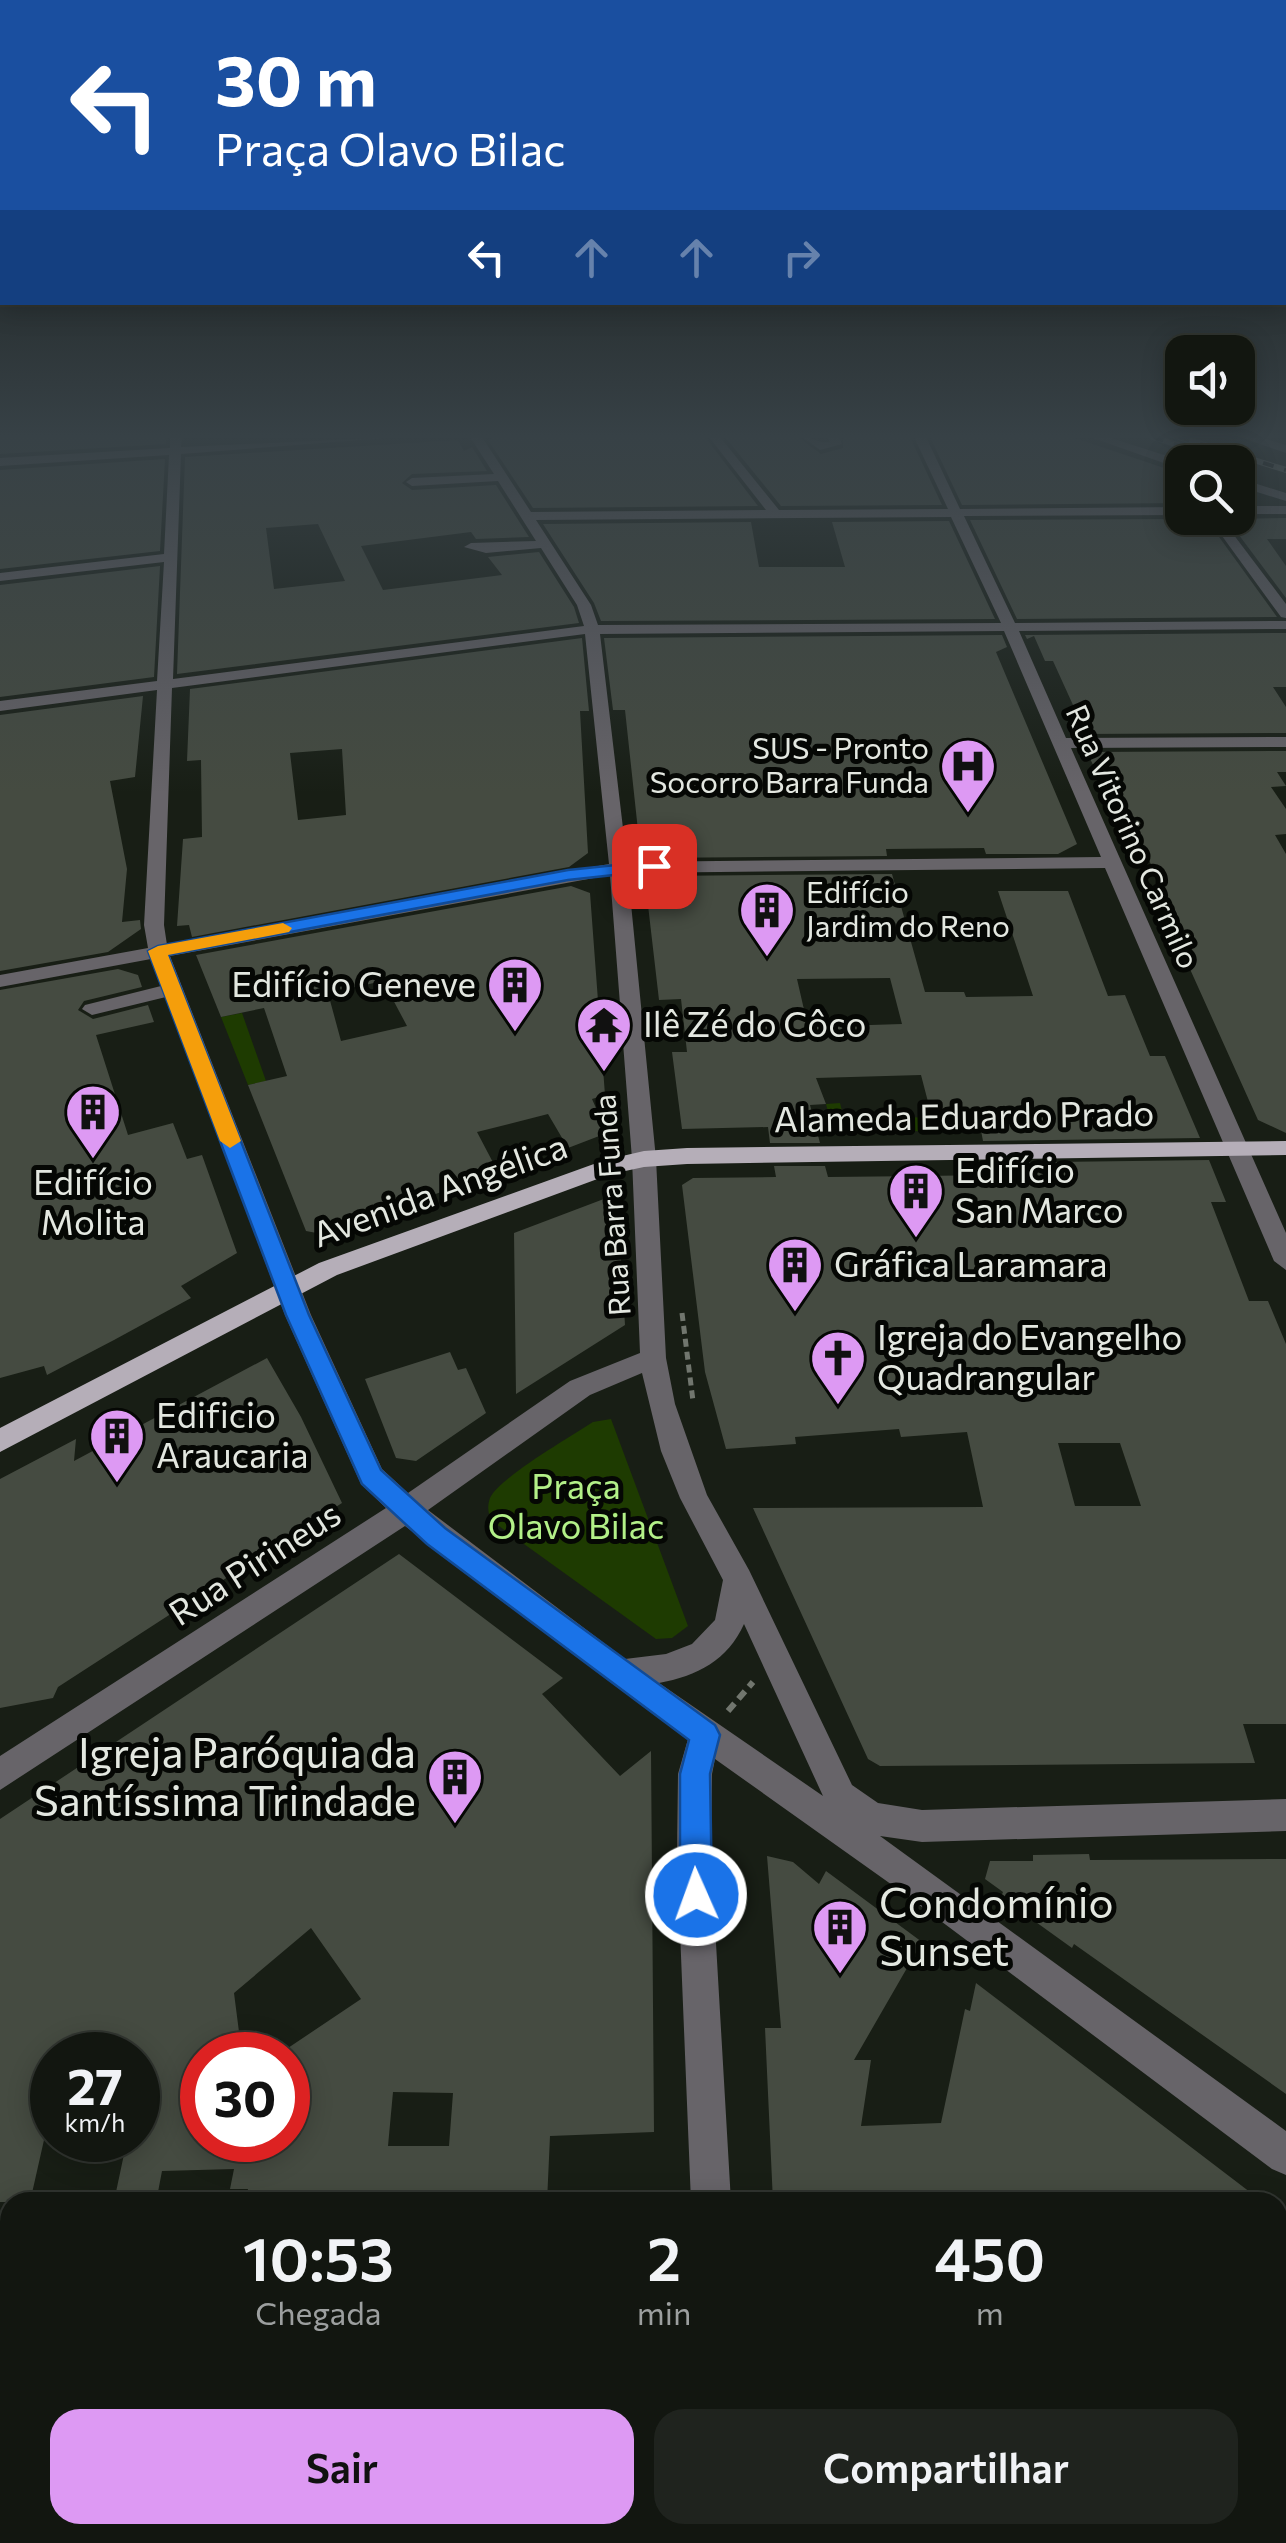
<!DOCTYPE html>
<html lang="pt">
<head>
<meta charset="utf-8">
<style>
	body { margin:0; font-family:Commissioner,sans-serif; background:#1f231e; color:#f1f3f6; height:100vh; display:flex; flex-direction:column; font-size:38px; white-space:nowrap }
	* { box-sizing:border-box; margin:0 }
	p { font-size:32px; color:#9c9f9f }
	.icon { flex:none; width:55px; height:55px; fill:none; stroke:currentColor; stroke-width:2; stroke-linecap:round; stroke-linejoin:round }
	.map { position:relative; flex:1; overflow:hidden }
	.panel { position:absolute; left:0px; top:2192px; width:1288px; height:352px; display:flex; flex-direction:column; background:#121610; border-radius:30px 30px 0 0; box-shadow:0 5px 25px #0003,0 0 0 2px #313530 }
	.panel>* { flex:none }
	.top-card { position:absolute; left:0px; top:0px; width:1288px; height:305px; box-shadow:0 5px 25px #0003,0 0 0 2px #313530; background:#1a4fa0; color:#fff; overflow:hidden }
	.fabs { position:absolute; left:1165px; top:335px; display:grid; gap:20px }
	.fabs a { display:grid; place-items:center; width:90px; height:90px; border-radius:20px; background:#121610; box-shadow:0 5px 25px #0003,0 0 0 2px #313530; font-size:50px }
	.speed { position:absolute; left:30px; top:2032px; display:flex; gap:20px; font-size:50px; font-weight:700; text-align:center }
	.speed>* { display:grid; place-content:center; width:130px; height:130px; border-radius:50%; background:#121610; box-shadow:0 5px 25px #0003,0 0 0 2px #313530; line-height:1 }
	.speed small { font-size:25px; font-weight:400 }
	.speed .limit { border:15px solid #d22; background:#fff; color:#111 }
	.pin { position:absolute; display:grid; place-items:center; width:85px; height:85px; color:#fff; margin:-42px; border-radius:20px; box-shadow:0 5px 15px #0006 }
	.me { position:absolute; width:110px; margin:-55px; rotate:358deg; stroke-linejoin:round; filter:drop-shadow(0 0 8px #0008) }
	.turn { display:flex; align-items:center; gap:35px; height:210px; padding:0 50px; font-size:45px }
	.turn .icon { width:130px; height:130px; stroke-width:2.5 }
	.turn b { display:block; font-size:70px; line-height:85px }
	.lanes { display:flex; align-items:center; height:95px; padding:0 50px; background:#0003; justify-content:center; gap:50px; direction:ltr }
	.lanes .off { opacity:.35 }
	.eta { display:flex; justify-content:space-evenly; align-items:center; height:170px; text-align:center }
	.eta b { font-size:60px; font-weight:600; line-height:70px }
	.button { display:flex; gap:20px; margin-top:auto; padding:20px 50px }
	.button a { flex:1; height:115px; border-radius:30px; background:#dd99f3; color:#111; font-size:40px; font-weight:600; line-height:115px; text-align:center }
	.button a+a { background:#1f231e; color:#f1f3f6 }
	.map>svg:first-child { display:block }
	.green { fill:#1e3b01 }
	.building { fill:#454b41; fill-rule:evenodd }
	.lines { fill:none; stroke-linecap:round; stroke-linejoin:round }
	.path-far1 { stroke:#71766e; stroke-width:5; stroke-dasharray:8 5; stroke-linecap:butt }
	.path { stroke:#71766e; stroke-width:6; stroke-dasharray:10 6; stroke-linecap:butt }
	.minor { fill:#676469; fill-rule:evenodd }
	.major { fill:#b5aeb8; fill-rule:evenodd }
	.rail-casing { stroke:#8a8f87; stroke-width:6 }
	.rail { stroke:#050704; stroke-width:4; stroke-dasharray:11; stroke-linecap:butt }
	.route { fill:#1a73e8; stroke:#114b97; stroke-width:2.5 }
	.slow { fill:#f59e0b }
	.labels { text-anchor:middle; stroke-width:10; stroke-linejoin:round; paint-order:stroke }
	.far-poi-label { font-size:30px; fill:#e3e7e0; stroke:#050704; text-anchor:end }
	.far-street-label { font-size:30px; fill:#e3e7e0; stroke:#050704 }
	.poi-label { font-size:35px; fill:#e3e7e0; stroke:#050704; text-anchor:start }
	.street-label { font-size:35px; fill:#e3e7e0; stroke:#050704 }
	.park-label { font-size:35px; fill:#b3f088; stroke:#050704 }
	.near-poi-label { font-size:42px; fill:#e3e7e0; stroke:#050704; text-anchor:end }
</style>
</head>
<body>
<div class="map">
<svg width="1286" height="2543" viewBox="0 0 1286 2543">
	<rect width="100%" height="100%" fill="#181e15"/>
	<path class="green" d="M242 1013 266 1081 248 1085 221 1017Z
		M840 1103 844 1119 932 1117 935 1131 833 1132 826 1104Z
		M611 1419 688 1626 672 1638 656 1639 492 1521C488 1514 487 1507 490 1498 500 1477 572 1436 593 1422Z"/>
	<path class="building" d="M0 437H166V444L0 454Z
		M495 437H705L758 506 533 508 488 440Z
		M725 437H798L821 454 843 448V437H910L942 505 781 506Z
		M930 437H1072L1182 474V503L962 505Z
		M458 440 464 451 472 447 487 471 412 474 402 483 412 490 496 485 529 537 476 539 471 532 361 546 383 590 502 575 488 557 539 552 574 607 579 623 177 674 185 457ZM318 524 345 581 274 589 266 528Z
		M165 459 160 551 0 569V470Z
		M1286 518V539H1267L1286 566V598L1227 519Z
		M1182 519H1206L1277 617 1017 619 970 520Z
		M949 521 995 619 601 621 594 603 543 524 751 522 759 567H845L832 522Z
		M160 566 154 677 0 697V585Z
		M1286 633V687H1273L1286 707V733L1079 734 1070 716H1078L1053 661H1045L1034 636 1027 639 1025 635Z
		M1002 635 1007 647 996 652 1077 844 1058 854H986L984 848 886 849 887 856 646 858 640 849 625 710H613L604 638Z
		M582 638 589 711H580L588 853 569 867 192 937 189 925 177 926 183 839 202 837 201 760 187 761 190 689ZM342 749 346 815 298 820 290 753Z
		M143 696 135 777 110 781 127 869 122 922 140 920 141 929 108 952 0 971V715Z
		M1286 751V772H1277L1286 786 1271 787 1286 809V834L1275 835 1286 854V1133L1258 1120 1185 958H1196L1134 829H1123L1087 752Z
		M892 874 925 992H964L966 997 1033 996 998 891H1068L1108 996 1125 995 1150 1056H1165L1200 1138 983 1141 979 1120 933 1121 921 1075 816 1078 826 1104 810 1105 820 1143H770L768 1127 682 1129 672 1052H687L681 999 659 1000 646 888H667L659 876ZM890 978 902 1024 808 1027 797 979Z
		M571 886 590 893 605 1095 592 1099 607 1133 568 1148 548 1114 477 1132 498 1172 322 1234 306 1231 248 1085 287 1076 264 1008 221 1017 196 955ZM383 981 407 1026 341 1041 328 993Z
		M118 969 138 975 142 987 84 1001 78 1010 93 1019 148 1005 154 1022 96 1035 128 1135 173 1123 187 1159 202 1155 237 1253 181 1286 191 1298 114 1340 47 1375 44 1366 0 1378V990Z
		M1209 1160 1226 1202H1211L1249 1301H1268L1286 1344V1724H1243L1255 1763 880 1766 868 1759 753 1508 983 1507 967 1432 901 1437 899 1429 795 1437 796 1444 726 1449 705 1372 682 1185 693 1178 776 1177 774 1166H825L828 1177 923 1176 991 1175 988 1163ZM1058 1443H1120L1141 1506H1075Z
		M617 1194 625 1325 516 1394 514 1233Z
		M450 1352 458 1370 466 1368 486 1413 416 1461 396 1458 365 1379Z
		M267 1358 301 1417 342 1503 58 1687 53 1698 0 1708V1479L76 1439 74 1461Z
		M399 1554 563 1678 542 1694 620 1776 651 1751 654 2132 550 2136 547 2202H245L248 2189H230L234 2169 162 2171 158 2192H116L127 2140H138V2055H52V2140H44L30 2202H0V1819ZM311 1928 361 1999 288 2048V2140H202V2055H242L234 1993ZM393 2092 453 2093 449 2146H388Z
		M1089 1854 1090 1860 1286 1859V2094L1074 1944 1072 1948 1001 1897 1003 1892 985 1879 990 1861H1033V1855Z
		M767 1856 793 1862 819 1884 826 1871 922 1942 854 2060H871L861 2126 941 2123 965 2009 970 2011 976 1983 1263 2202H773L765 2028H781Z"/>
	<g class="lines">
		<path class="path-far1" d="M682 1313 693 1401"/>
		<path class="path" d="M728 1711 753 1682"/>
		<path class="minor" d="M170 437H182L181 447 399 437 181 454 173 679 584 626 577 605 541 548 486 553 464 547 471 543 536 541 498 481 412 486 406 482 412 478 494 474 470 437H482L531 512 766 510 709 437H720L779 510 948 509 914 437H926L960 509 1182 507V515L964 516 1015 623 1286 621V629L1019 631 1066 738 1286 737V747L1071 748 1286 1233V1270L1274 1261 1105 868 628 873 656 1159 666 1358 675 1404 707 1495 749 1570 852 1785 878 1803 922 1810 1286 1799V1831L922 1842 880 1836 1286 2131V2175L1272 2169 902 1892 715 1759 712 1774 711 1857 731 2202H691L677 1857 678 1774 688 1739 405 1526 0 1790V1756L386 1508 361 1484 285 1315 166 997 92 1015 82 1009 85 1005 161 986 151 959 0 987V975L148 948 144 925 157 690 0 711V701L157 681 164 562 0 581V573L164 554 169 455 0 466V458L170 448ZM951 517 1001 623 598 625 591 605 536 520ZM1004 631 1101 857 627 862 600 634ZM585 634 609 864 167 945 164 925 172 688ZM610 875 632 1159 640 1353 570 1381 408 1493 382 1469 311 1315 170 956ZM642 1373 661 1451 680 1498 723 1580 715 1620 692 1644 666 1654 625 1659 428 1510 590 1395ZM744 1624 823 1796 659 1683C697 1676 728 1660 744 1624Z
			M802 437C812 437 820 444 830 442L827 437H839L842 444 820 450Z
			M1090 437H1108L1186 462H1182V468H1178Z
			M1240 437H1259L1286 445V453Z
			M1238 478 1286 493V501L1238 486Z
			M1238 506H1286V514H1238Z
			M1209 518H1221L1286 604V618L1281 617Z
			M1278 2490H1286V2536L1277 2535Z
			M0 2517H10V2535H186L182 2543H0Z
			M704 2535H750L751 2543H705Z"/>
		<path class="major" d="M1286 1141V1155L687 1164 644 1167 611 1174 337 1275 0 1452V1428L319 1263 605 1160 644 1151 687 1148Z"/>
		<g class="rail-casing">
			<path id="rail" d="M1153 437 1190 449
				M1179 437 1286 470"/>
		</g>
		<use href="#rail" class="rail"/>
	</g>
	<linearGradient id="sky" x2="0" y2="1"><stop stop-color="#0d100c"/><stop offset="0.55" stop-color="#374146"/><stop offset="1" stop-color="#374146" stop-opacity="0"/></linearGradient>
	<rect width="1286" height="793" fill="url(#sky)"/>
	<path class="route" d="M654 861 662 866 660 870 568 880 168 955 309 1315 381 1470 445 1528 715 1725 720 1735 710 1774 712 1895 708 1906 696 1911 685 1906 680 1895V1774L689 1740 427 1544 362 1484 286 1315 148 951 158 946 568 870Z"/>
	<path class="slow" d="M283 923 292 928 289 932 168 955 241 1141 230 1148 220 1141 148 951 158 946Z"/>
	<defs>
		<g id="hospital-pin" transform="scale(2.875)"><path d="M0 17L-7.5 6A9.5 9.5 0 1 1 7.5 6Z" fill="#dd99f3" stroke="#050704"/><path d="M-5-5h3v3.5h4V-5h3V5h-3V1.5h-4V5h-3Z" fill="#111"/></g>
		<g id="building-pin" transform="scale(2.875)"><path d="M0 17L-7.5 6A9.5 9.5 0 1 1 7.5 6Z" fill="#dd99f3" stroke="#050704"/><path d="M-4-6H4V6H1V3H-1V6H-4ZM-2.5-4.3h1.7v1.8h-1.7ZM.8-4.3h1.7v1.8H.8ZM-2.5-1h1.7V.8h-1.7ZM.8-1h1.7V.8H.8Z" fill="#111"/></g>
		<g id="temple-pin" transform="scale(2.875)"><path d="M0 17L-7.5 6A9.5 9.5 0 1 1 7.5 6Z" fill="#dd99f3" stroke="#050704"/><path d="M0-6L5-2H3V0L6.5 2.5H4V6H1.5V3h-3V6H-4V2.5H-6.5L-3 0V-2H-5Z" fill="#111"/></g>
		<g id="church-pin" transform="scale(2.875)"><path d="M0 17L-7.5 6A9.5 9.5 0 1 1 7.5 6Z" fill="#dd99f3" stroke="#050704"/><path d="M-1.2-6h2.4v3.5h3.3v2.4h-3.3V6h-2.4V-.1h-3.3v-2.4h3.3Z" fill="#111"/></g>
	</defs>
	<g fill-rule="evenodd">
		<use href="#hospital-pin" x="968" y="766"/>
		<use href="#building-pin" x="767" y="910"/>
		<use href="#building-pin" x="515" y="985"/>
		<use href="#temple-pin" x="604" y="1025"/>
		<use href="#building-pin" x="93" y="1112"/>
		<use href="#building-pin" x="916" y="1191"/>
		<use href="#building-pin" x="795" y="1265"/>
		<use href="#church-pin" x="838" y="1358"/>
		<use href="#building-pin" x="117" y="1436"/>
		<use href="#building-pin" x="455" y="1777"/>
		<use href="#building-pin" x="840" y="1927"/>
	</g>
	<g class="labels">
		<g class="far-poi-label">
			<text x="929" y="759">SUS - Pronto<tspan x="929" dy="34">Socorro Barra Funda</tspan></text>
			<text x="806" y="903" text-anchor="start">Edifício<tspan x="806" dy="34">Jardim do Reno</tspan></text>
		</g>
		<g class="far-street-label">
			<text transform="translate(1132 837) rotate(66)" y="10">Rua Vitorino Carmilo</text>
			<text transform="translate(613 1205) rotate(-94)" y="10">Rua Barra Funda</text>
		</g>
		<g class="poi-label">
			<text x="476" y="997" text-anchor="end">Edifício Geneve</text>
			<text x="643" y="1037">Ilê Zé do Côco</text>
			<text x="955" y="1183">Edifício<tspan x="955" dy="40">San Marco</tspan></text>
			<text x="93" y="1195" text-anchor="middle">Edifício<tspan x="93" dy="40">Molita</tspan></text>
			<text x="834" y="1277">Gráfica Laramara</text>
			<text x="877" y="1350">Igreja do Evangelho<tspan x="877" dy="40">Quadrangular</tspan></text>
			<text x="156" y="1428">Edificio<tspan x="156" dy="40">Araucaria</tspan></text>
		</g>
		<g class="street-label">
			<text transform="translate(964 1117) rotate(-1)" y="12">Alameda Eduardo Prado</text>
			<text transform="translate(440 1191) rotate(-20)" y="12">Avenida Angélica</text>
			<text transform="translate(255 1564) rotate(-33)" y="12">Rua Pirineus</text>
		</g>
		<g class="park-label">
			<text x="576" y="1499">Praça<tspan x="576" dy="40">Olavo Bilac</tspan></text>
		</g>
		<g class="near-poi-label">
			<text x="416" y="1768">Igreja Paróquia da<tspan x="416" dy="48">Santíssima Trindade</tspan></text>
			<text x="879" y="1918" text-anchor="start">Condomínio<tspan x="879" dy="48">Sunset</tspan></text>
		</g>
	</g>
</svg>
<div class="fabs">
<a><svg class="icon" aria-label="sound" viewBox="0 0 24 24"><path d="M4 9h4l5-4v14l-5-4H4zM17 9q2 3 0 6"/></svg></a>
<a><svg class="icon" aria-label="search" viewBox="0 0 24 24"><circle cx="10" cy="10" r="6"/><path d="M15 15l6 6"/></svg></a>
</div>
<div class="speed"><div>27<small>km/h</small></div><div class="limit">30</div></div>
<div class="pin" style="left:654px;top:866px;background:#d93025"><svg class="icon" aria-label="arrive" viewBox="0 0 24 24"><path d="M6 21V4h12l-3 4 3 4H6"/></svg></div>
<svg class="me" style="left:696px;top:1895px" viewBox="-20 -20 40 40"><circle r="17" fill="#1a73e8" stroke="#fff" stroke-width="3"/><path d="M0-11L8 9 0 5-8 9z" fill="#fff"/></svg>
<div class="top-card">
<div class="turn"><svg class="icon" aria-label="left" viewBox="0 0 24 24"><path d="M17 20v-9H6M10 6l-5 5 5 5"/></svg><div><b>30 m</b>Praça Olavo Bilac</div></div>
<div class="lanes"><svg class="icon" aria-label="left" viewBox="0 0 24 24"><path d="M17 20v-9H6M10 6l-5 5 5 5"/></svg><svg class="icon off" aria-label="ahead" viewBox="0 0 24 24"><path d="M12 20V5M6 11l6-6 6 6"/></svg><svg class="icon off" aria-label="ahead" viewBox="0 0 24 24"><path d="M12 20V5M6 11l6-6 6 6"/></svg><svg class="icon off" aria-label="right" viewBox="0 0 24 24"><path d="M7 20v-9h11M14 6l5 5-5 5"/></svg></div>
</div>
<section class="panel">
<div class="eta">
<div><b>10:53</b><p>Chegada</p></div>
<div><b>2</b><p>min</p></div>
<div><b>450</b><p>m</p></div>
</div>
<div class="button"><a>Sair</a><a>Compartilhar</a></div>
</section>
</div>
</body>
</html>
